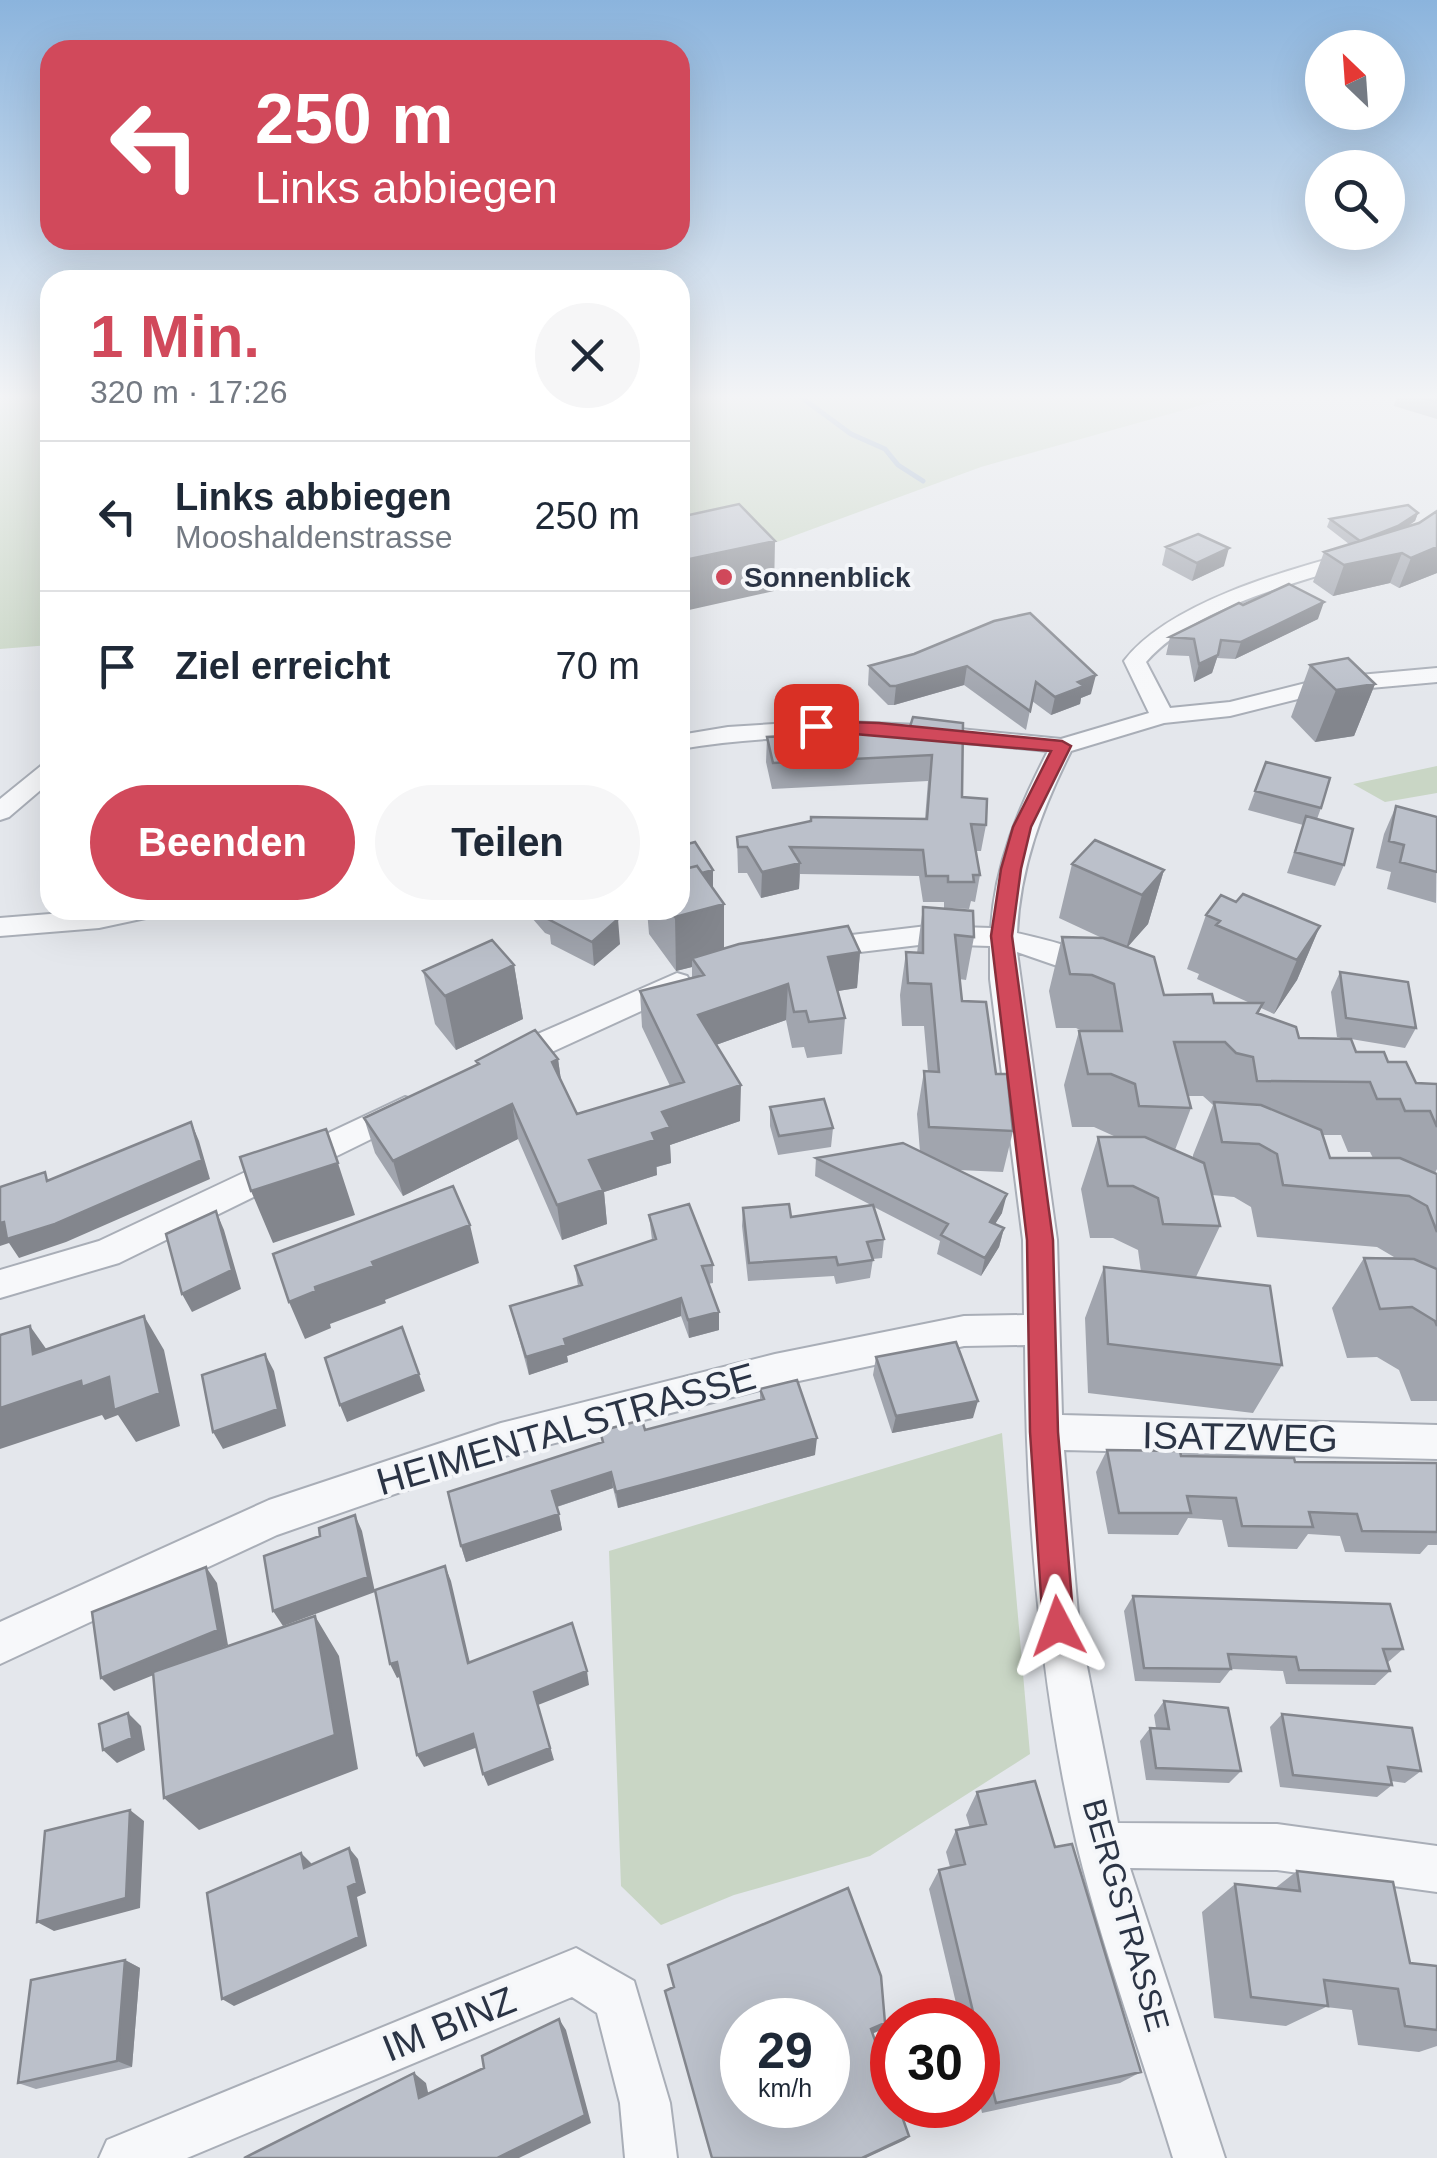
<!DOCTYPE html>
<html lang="de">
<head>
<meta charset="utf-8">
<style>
	body { margin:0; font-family:Helvetica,sans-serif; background:#f6f6f7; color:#1f2937; height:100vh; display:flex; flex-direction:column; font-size:38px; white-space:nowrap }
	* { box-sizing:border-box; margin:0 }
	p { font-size:32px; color:#747a83 }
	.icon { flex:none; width:55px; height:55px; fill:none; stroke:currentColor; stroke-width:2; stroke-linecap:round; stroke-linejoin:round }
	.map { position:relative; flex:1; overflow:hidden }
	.drawer { position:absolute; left:40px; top:270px; width:650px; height:650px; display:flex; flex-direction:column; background:#fff; border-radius:30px; box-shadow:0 10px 40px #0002 }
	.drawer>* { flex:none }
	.hud { position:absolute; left:40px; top:40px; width:650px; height:210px; border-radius:30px; box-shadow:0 10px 40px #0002; background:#d1495b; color:#fff; overflow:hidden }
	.needle { width:65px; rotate:335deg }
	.buttons { position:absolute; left:1305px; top:30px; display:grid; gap:20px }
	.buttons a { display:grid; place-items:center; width:100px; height:100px; border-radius:50%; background:#fff; box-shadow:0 10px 40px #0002; font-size:50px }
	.speed { position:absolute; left:720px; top:1998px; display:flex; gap:20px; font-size:50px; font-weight:700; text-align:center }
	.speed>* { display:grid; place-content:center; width:130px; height:130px; border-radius:50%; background:#fff; box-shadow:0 10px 40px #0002; line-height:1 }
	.speed small { font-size:25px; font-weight:400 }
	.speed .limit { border:15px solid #d22; background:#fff; color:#111 }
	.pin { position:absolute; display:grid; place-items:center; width:85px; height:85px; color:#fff; margin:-42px; border-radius:20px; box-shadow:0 5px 15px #0006 }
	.me { position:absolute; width:110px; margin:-55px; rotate:356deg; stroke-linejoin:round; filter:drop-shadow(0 0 8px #0008) }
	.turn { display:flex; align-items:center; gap:35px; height:210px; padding:0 50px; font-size:45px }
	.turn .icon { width:130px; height:130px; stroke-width:2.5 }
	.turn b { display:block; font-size:70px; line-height:85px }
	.round { display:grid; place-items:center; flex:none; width:105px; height:105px; border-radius:52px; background:#f6f6f7 }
	.overview { display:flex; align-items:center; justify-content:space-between; height:170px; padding:0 50px }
	h1 { font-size:60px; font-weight:800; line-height:75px; color:#d1495b }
	.button { display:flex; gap:20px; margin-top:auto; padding:20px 50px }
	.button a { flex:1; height:115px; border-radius:60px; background:#d1495b; color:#fff; font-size:40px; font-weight:800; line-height:115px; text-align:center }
	.button a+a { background:#f6f6f7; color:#1f2937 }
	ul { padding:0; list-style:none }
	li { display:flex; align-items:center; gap:30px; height:150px; padding:0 50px; border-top:2px solid #e0e1e3 }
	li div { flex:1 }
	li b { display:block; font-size:38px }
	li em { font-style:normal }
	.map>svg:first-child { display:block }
	.green { fill:#c9d6c5 }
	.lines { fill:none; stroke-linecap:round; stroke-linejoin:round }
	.stream { stroke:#9fb4cc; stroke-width:5 }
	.street-casing { stroke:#a9aeb7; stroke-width:4 }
	.street { fill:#f7f8fa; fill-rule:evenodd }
	.wall { fill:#a1a5ae; fill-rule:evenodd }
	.shaded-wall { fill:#83868d }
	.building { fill:#bbc0ca; stroke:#83868d; stroke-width:2.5; fill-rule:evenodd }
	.route { fill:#d1495b; stroke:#882f3b; stroke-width:2.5 }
	.poi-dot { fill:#d1495b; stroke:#f4f6f9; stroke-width:4 }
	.labels { text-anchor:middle; stroke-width:8; stroke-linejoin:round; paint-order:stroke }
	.far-poi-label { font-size:28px; font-weight:bold; fill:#2b3445; stroke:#f4f6f9; text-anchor:start }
	.street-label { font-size:32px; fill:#2b3445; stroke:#f4f6f9 }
	.near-street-label { font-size:38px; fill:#2b3445; stroke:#f4f6f9 }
</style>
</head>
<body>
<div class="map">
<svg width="1437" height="2158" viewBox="0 0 1437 2158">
	<rect width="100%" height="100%" fill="#e4e7ec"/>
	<path class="green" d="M0 395H50V645L0 649Z
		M680 395H1237L981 467 780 541 680 566Z
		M1437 766V793L1385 802 1353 784Z
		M1002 1433 1030 1754 870 1856 734 1895 661 1925 621 1886 609 1551Z"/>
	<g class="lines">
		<path class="stream" d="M798 395 851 434 885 449 898 465 923 481"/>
		<g class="street-casing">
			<path id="street" d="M1355 552 1362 554V562C1294 584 1194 607 1146 662L1170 708 1230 702 1326 678 1437 668V682L1326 692 1230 716 1164 723 1071 751C1042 809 1020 867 1017 933 1039 938 1098 951 1109 969L1105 976 1095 979 1017 952 1057 1240 1062 1415 1437 1425V1459L1064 1450 1079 1626 1118 1823 1277 1824 1437 1846V1892L1277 1870 1130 1868 1225 2158H1173C1142 2056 1102 1947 1077 1845 1039 1682 1026 1512 1025 1345L964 1346 775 1386 501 1457 277 1535 0 1664V1622L269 1500 501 1423 775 1354 964 1316 1024 1315 1023 1240 990 979V946L927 944 818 957 808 955 804 948 808 941 818 939 927 926 991 928C995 864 1019 807 1048 751 924 738 803 728 680 749V735L728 727 823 721 919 725 1061 739 1149 713 1124 661C1168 603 1286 570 1355 552Z
				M50 763V782L9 817 0 820V799L42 765Z
				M100 910H159L155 916 99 928 0 936V918Z
				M677 973 687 976 691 983 687 990 519 1067 509 1070 499 1067 494 1059 499 1051Z
				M405 1097 416 1101 420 1109 416 1117 119 1263 0 1298V1270L99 1241Z
				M576 1948 634 1981 670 2103 677 2158H625L620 2103 597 2013 572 1997 187 2158H99L107 2140Z"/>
		</g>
		<use href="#street" class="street"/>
	</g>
	<path class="wall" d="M1397 395H1437V419L1394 406Z
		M1437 511V573L1399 588 1390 583 1333 596 1313 582 1324 552 1349 544 1327 527 1330 519 1418 513 1415 521 1407 527 1419 523Z
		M1166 547 1224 566 1192 581 1162 565Z
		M1243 605 1318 619 1235 659 1217 658 1212 673 1194 682 1189 656 1166 655 1170 637Z
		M914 654 1091 694 1081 698 1080 704 1051 715 1032 701 1026 730 964 685 894 705H888L868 685 869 666Z
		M1310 665 1375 684 1354 736 1315 742 1291 717Z
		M913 717 962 797 986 825 981 851H976L980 875 975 902 971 901 969 909 944 908V902H923L919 876 800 874 799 889 761 898 747 873H738L737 837 925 819 928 781 772 789 766 762 767 737 909 730Z
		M1266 762 1321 808 1317 819 1344 865 1335 886 1287 873 1303 825 1248 810Z
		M1396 806 1437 817 1436 903 1387 889 1391 872 1376 868 1384 834Z
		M1072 864 1164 870 1148 924 1127 947 1164 995 1214 1003H1250L1197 979 1199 974 1187 969 1206 915 1236 902 1320 926 1297 980 1274 1014 1261 1008 1259 1013 1299 1038 1345 1039 1337 1037 1331 992 1340 972 1416 1028 1405 1048 1351 1039 1356 1052 1388 1062 1416 1083 1437 1084V1169L1435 1173 1437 1174V1401H1411L1399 1370 1377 1357 1347 1358 1332 1308 1364 1258 1394 1257 1377 1247 1257 1237 1251 1207 1234 1197 1212 1195 1220 1226 1196 1277 1282 1365 1253 1413 1088 1393 1085 1318 1104 1267 1141 1272 1138 1250 1113 1238H1090L1081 1189 1098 1137H1116L1094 1127H1072L1064 1085 1079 1031H1082L1076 1028H1056L1049 991 1062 937 1102 938 1059 918ZM1188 1096H1203L1213 1105 1193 1155V1159L1175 1150 1191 1108ZM1322 1135H1341L1348 1152H1370L1373 1158H1330Z
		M713 870V888L724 949 860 952 857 988 838 991 845 1018 842 1054 807 1058 804 1047 792 1048 786 1020 716 1045 740 1121 670 1145 671 1163 657 1167V1175L604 1192 607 1224 562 1240 518 1139 403 1196 375 1153 364 1118 477 1066 476 1061 558 1059 561 1080 577 1114 670 1086 642 1027 640 991 692 978V967L676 971 649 934 647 910H680Z
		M923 907 974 937 966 980 959 979 962 1001 996 1074 1013 1131 1003 1172 958 1170 1002 1213 995 1224 1004 1228 999 1247 981 1276 937 1254 940 1241 874 1207 884 1239 882 1258 873 1259 870 1278 836 1284 834 1276 748 1281 742 1226 743 1208 791 1217 871 1205 815 1176 816 1158 920 1152 917 1114 924 1071 928 1072 924 1026H902L900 995 906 952 917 953Z
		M525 910H600L620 944 594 966 551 944 550 935 545 933Z
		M514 965 523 1019 456 1050 435 1024 423 971Z
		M770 1107 833 1128 831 1147 778 1155 770 1126Z
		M649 1215 713 1265V1283L708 1284 719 1330 689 1338 681 1316 567 1356 568 1362 529 1375 510 1306 578 1286 575 1266 652 1240Z
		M876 1357 973 1418 892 1433 873 1375Z
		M760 1389 815 1455 618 1508 613 1488 557 1507 562 1530 466 1562 461 1546 602 1442 600 1431 645 1430 760 1400Z
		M1107 1450 1295 1462 1437 1463V1545H1428L1420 1554 1345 1552 1340 1536 1308 1534 1297 1549 1228 1547 1222 1520 1188 1518 1178 1535 1108 1534 1096 1472Z
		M1133 1596 1403 1649 1387 1663 1390 1671 1375 1685 1286 1684 1283 1671 1231 1669 1220 1683 1135 1681 1124 1611Z
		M1164 1701 1241 1771 1229 1783 1146 1780 1140 1741 1150 1728H1156L1154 1715Z
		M1282 1714 1421 1771 1405 1783 1391 1781 1392 1785 1377 1797 1280 1787 1270 1727Z
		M977 1792 1055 1847 1141 2072 1120 2083 982 2113 978 2095V2020H960L929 1889 939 1870 950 1867 946 1852 956 1830 970 1828 966 1815Z
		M1297 1871 1410 1963 1437 1966V2046L1419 2052 1358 2045 1352 2010 1326 2007 1286 2026 1214 2018 1202 1912 1235 1884 1274 1889Z
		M125 1960 140 1968 132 2067 36 2089 18 2083Z"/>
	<path class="shaded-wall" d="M1418 513 1415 521 1394 535 1360 541Z
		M775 541 774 591 680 612V561Z
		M1437 547V573L1399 588 1411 558Z
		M1229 548 1224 566 1192 581 1197 563Z
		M1402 553 1390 583 1333 596 1344 565Z
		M1324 602 1318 619 1235 659 1241 642Z
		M1218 655 1212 673 1194 682 1199 664Z
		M967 666 964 685 894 705 896 686Z
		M1096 675 1091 694 1081 698 1080 704 1051 715 1055 697 1078 682Z
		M1375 684 1354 736 1315 742 1336 690Z
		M800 863 799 889 761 898 762 872Z
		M713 870V890L680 879Z
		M1164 870 1148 924 1126 949 1142 895Z
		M724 904V958H692V967L676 971 675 917Z
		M618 919 620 944 594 966 592 942Z
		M1320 926 1297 980 1274 1014 1297 960Z
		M860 952 857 988 825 993 828 957Z
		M514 965 523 1019 456 1050 445 996Z
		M788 984 786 1020 699 1051 698 1015Z
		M558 1059 563 1095 552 1062Z
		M741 1085 740 1121 670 1145 671 1163 656 1167 657 1175 604 1192 607 1224 562 1240 557 1205 589 1160 662 1112Z
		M512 1104 518 1139 403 1196 393 1161Z
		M191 1122 199 1141 210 1179 66 1242 19 1258 9 1243 0 1246V1223Z
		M338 1163 355 1215 273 1243 251 1191Z
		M1007 1194 1002 1213 985 1240 990 1222Z
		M216 1211 224 1230 241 1289 192 1312 182 1294Z
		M470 1225 479 1263 385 1300 386 1303 330 1324 331 1328 305 1339 289 1302 315 1287 372 1262Z
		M1004 1228 999 1247 981 1276 985 1258Z
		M681 1298V1316L567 1356 568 1362 529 1375 526 1357 564 1339Z
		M719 1312V1330L689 1338 688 1320Z
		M144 1316 164 1350 180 1426 136 1442 118 1415 105 1420 102 1415 0 1449V1408Z
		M30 1326 54 1360 33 1354Z
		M265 1354 274 1371 286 1426 223 1449 213 1432Z
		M419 1374 425 1391 347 1422 340 1405Z
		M978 1401 973 1418 892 1433 896 1416Z
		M817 1438 815 1455 618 1508 616 1492Z
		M611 1472 613 1488 556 1507 552 1491Z
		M559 1514 562 1530 466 1562 461 1546Z
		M355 1515 362 1531 375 1592 283 1626 273 1611Z
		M445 1566 451 1581 473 1676 468 1663Z
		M206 1567 217 1583 228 1645 114 1691 101 1678Z
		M315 1616 339 1656 358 1769 199 1830 164 1798Z
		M397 1662 404 1675 397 1678 390 1664Z
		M587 1671 589 1685 538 1705 554 1760 488 1786 483 1774 534 1692Z
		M128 1713 141 1726 145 1750 117 1763 103 1750Z
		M473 1734 478 1747 424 1767 417 1755Z
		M130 1810 144 1821 140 1908 54 1931 37 1922Z
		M349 1848 358 1859 366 1893 357 1897 367 1946 234 2006 222 1999 348 1887Z
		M301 1853 311 1863 313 1879 304 1868Z
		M125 1960 140 1968 132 2067 117 2061Z
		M559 2019 566 2030 591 2123 519 2158H497Z
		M885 2023 881 2030 867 2036 871 2029Z
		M414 2073 426 2083 431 2106 419 2098Z
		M909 2136 905 2140 866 2158H862Z"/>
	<path class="building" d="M1413 395H1437V402Z
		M739 504 775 541 680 561V530L687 528 680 521V517Z
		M1408 505 1418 513 1398 526 1360 541 1330 519Z
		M1437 511V547L1411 558 1402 553 1344 565 1324 552 1419 523Z
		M1198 534 1229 548 1197 563 1166 547Z
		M1289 584 1324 602 1241 642 1221 640 1218 655 1199 664 1194 639 1170 637 1239 603 1243 605Z
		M1030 613 1096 675 1078 682 1084 686 1055 697 1036 682 1030 711 967 666 896 686H890L869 666 914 654 994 621Z
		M1348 658 1375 684 1336 690 1310 665Z
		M913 717 963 723 962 797 987 799 986 825 971 824 980 875H973L974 882H948V876H926L923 850 790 847 800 863 762 872 747 847H738L737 837 811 821V817L927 819 932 755 773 763 767 737 909 730Z
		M1266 762 1330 778 1321 808 1255 791Z
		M1396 806 1437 817V872L1400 862 1404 845 1389 841Z
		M1306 816 1353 829 1344 865 1295 852Z
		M1095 840 1164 870 1142 895 1072 864Z
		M695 842 713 870 702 873 697 866 680 870V846Z
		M697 866 724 904 675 917 669 910H680V870Z
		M1243 894 1320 926 1297 960 1216 925 1220 921 1206 915 1221 895 1236 902Z
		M923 907 973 911 974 937 955 935 962 1001 986 1002 996 1074H1007L1013 1131 929 1127 924 1071 939 1072 931 984 908 983 906 952 923 953Z
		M545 910H600L618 919 592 942 548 919 554 914Z
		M848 926 860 952 828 957 845 1018 809 1022 806 1011 794 1012 788 984 698 1015 741 1085 662 1112 670 1127 652 1133 655 1140 589 1160 603 1190 557 1205 512 1104 393 1161 364 1118 479 1064 476 1061 535 1030 558 1059 552 1062 577 1114 684 1082 640 991 704 975 692 958 696 957 739 944Z
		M1062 937 1103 938 1154 957 1164 995 1212 994 1214 1003H1263L1257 1013 1296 1027 1299 1038 1351 1039 1356 1052H1384L1388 1062H1406L1416 1083 1437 1084V1127L1430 1111H1405L1400 1099H1377L1370 1082 1257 1081 1253 1057 1236 1053 1225 1042H1174L1191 1108 1139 1106 1135 1084 1111 1074H1088L1079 1031H1122L1114 984 1092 975 1070 974Z
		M492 940 514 965 445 996 423 971Z
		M1340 972 1408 982 1416 1028 1346 1018Z
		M824 1099 833 1128 779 1136 770 1107Z
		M1214 1102 1261 1105 1321 1130 1330 1158H1400L1437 1174V1232L1427 1206 1409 1196 1283 1185 1277 1154 1259 1144 1222 1142Z
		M191 1122 202 1160 55 1224 7 1239 4 1222 0 1223V1187L45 1172 47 1181Z
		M326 1129 338 1163 251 1191 240 1157Z
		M1098 1137H1145L1204 1163 1220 1226 1163 1224 1158 1198 1133 1186H1108Z
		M903 1143 1007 1194 990 1222 1004 1228 985 1258 941 1235 948 1224 816 1158Z
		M453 1186 470 1225 372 1262 374 1266 315 1287 316 1291 289 1302 273 1254Z
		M689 1204 713 1265 702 1266 719 1312 688 1320 681 1298 564 1339 566 1345 526 1357 510 1306 582 1285 575 1266 656 1239 649 1215Z
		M789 1204 791 1217 873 1205 884 1239 867 1242 873 1260 838 1265 836 1257 749 1263 743 1208Z
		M216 1211 232 1270 182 1294 166 1234Z
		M1364 1258 1414 1259 1437 1269V1326L1435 1321 1412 1307 1380 1309Z
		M1104 1267 1270 1286 1282 1365 1108 1344Z
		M144 1316 160 1393 114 1410 109 1377 82 1387 81 1381 0 1408V1335L30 1326 33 1354Z
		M402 1327 419 1374 340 1405 325 1358Z
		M956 1342 978 1401 896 1416 876 1357Z
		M265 1354 278 1409 213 1432 202 1375Z
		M797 1380 817 1438 616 1492 611 1472 552 1491 559 1514 461 1546 448 1492 603 1442 600 1431 642 1420 645 1430 764 1399 760 1389Z
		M1107 1450 1180 1451 1181 1456 1294 1458 1295 1462 1437 1463V1532L1362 1531 1357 1514 1309 1512 1313 1527 1242 1526 1236 1498 1187 1496 1191 1513H1119Z
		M355 1515 368 1577 273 1611 264 1556 320 1536 319 1528Z
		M445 1566 468 1663 572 1623 587 1671 534 1692 550 1748 483 1774 473 1734 417 1755 397 1662 390 1664 375 1590Z
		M206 1567 218 1630 101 1678 92 1612Z
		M1133 1596 1390 1604 1403 1649H1383L1390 1671 1299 1670 1296 1657 1228 1654 1231 1669 1144 1668Z
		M315 1616 335 1735 164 1798 153 1672Z
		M1164 1701 1228 1708 1241 1771 1156 1768 1150 1728 1169 1729Z
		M128 1713 132 1738 103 1750 99 1724Z
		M1282 1714 1412 1728 1421 1771 1388 1767 1392 1785 1293 1775Z
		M1035 1781 1055 1847 1072 1844 1141 2072 996 2103 978 2029V2020H975L939 1870 965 1864 956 1830 986 1824 977 1792Z
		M130 1810 126 1898 37 1922 45 1831Z
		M349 1848 357 1883 348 1887 359 1937 222 1999 207 1893 301 1853 304 1868Z
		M1297 1871 1393 1882 1410 1963 1437 1966V2030L1405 2026 1398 1989 1324 1980 1328 2006 1251 1997 1235 1884 1300 1891Z
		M848 1888 881 1976 885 2023 871 2029 892 2089V2105H898L909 2136 862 2158H712L665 1991 674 1987 668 1965ZM742 2020H828V2105H742Z
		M125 1960 117 2061 18 2083 31 1980Z
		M559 2019 585 2115 497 2158H244L414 2073 419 2098 484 2068 482 2056Z"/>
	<linearGradient id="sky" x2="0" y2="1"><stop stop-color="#8bb4dd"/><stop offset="0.57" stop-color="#f3f4f6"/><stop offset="1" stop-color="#f3f4f6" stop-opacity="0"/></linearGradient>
	<rect width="1437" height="697" fill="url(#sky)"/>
	<path class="route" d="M816 721 879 723 1062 741 1071 746 1031 827 1021 869 1012 936 1053 1240 1058 1432 1074 1626 1069 1636 1058 1641 1048 1636 1043 1626 1030 1432 1027 1240 991 936 1001 869 1013 827 1051 751 809 730 807 726Z"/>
	<circle class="poi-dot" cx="724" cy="577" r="10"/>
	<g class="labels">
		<g class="far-poi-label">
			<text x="744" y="587">Sonnenblick</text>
		</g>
		<g class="street-label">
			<text transform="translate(1126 1915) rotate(74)" y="11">BERGSTRASSE</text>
		</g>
		<g class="near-street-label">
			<text transform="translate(566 1429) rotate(-16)" y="13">HEIMENTALSTRASSE</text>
			<text transform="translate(1240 1437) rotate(1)" y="13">ISATZWEG</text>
			<text transform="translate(449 2024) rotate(-22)" y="13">IM BINZ</text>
		</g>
	</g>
</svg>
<div class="buttons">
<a><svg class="needle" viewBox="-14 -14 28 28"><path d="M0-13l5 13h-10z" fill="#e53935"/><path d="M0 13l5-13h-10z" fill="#747a83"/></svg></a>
<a><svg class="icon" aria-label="search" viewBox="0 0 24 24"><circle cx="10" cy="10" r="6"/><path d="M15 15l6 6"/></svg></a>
</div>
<div class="speed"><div>29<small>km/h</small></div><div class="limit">30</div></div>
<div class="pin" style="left:816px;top:726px;background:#d93025"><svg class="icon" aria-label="arrive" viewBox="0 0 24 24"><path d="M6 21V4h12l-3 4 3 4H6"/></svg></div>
<svg class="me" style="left:1058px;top:1626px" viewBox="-20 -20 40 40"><path d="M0-17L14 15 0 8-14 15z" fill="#d1495b" stroke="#fff" stroke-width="4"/></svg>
<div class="hud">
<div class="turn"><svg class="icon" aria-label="left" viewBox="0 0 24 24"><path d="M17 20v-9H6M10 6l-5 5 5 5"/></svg><div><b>250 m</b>Links abbiegen</div></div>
</div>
<section class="drawer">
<div class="overview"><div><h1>1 Min.</h1><p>320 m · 17:26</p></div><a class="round"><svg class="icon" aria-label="close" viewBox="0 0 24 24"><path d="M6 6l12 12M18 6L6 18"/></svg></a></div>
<ul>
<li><svg class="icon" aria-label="left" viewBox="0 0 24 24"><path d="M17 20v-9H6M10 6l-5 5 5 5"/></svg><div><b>Links abbiegen</b><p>Mooshaldenstrasse</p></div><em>250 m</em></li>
<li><svg class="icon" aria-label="arrive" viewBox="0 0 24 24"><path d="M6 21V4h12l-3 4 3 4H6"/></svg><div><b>Ziel erreicht</b></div><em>70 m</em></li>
</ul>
<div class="button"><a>Beenden</a><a>Teilen</a></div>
</section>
</div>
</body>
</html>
